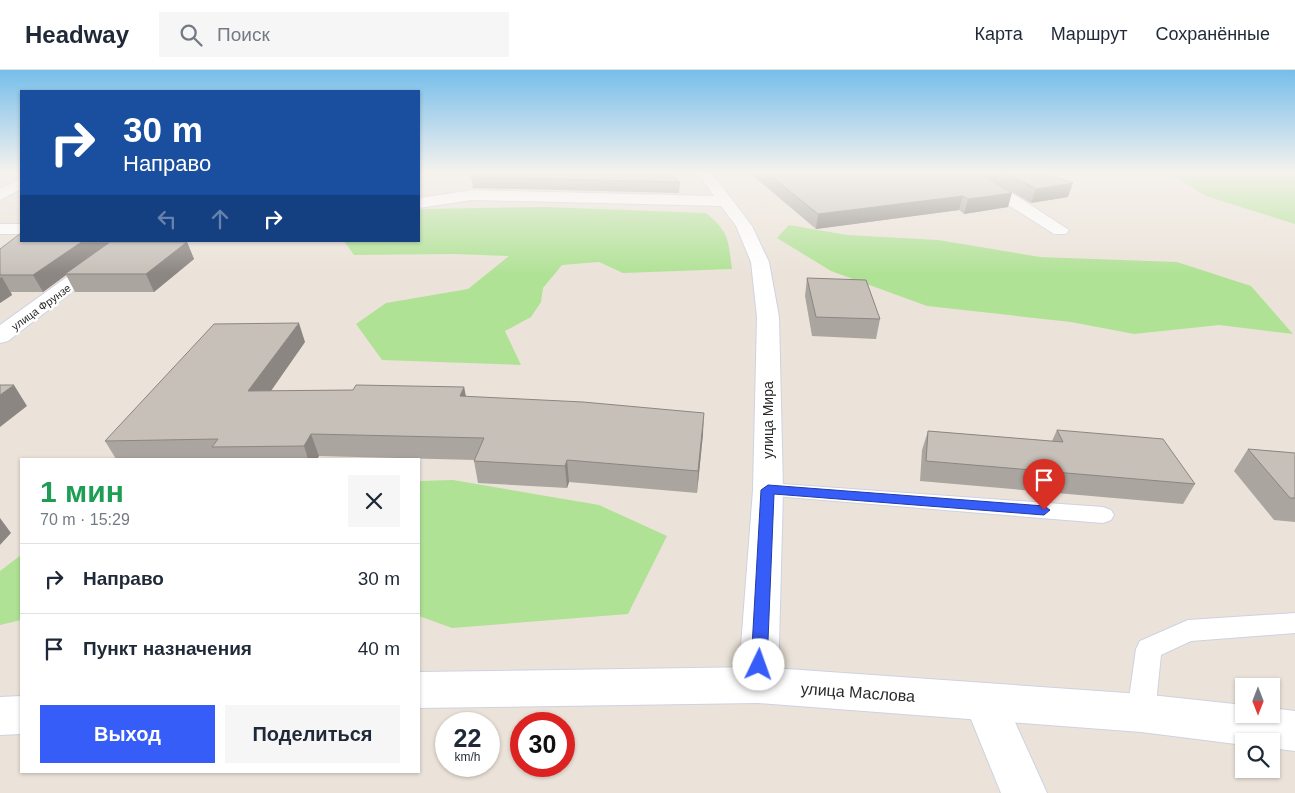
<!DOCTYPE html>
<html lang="ru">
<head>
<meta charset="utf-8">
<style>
	body { margin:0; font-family:Arial,sans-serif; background:#f6f6f7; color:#1f2937; height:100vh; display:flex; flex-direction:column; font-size:19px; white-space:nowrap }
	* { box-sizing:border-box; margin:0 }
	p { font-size:16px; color:#747a83 }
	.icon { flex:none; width:28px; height:28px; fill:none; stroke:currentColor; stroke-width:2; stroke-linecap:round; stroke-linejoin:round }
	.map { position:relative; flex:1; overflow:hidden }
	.drawer { position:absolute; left:20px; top:388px; width:400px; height:315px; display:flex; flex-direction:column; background:#fff; border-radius:0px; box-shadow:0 1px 4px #0004 }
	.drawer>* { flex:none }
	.guide { position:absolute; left:20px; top:20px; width:400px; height:152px; border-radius:0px; box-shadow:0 1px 4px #0004; background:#1a4fa0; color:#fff; overflow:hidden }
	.needle { width:32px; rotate:180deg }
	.buttons { position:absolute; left:1235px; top:608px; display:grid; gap:10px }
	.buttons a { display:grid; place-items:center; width:45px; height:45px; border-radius:0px; background:#fff; box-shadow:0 1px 4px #0004; font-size:25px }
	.speed { position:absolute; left:435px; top:642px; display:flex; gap:10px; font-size:25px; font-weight:700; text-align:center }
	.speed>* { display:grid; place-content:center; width:65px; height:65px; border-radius:50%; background:#fff; box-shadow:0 1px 4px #0004; line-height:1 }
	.speed small { font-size:12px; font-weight:400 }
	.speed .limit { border:8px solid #d22; background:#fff; color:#111 }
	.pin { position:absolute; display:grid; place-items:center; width:42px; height:42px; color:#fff; margin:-51px -21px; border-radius:50% 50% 50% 0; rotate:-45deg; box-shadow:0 0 5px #0007 }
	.pin .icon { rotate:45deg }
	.me { position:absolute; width:55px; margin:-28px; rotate:3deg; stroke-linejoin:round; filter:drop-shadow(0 0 4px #0008) }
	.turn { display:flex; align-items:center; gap:18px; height:105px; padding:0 20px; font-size:22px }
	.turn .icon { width:65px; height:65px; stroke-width:2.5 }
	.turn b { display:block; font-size:35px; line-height:42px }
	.lanes { display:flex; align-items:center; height:48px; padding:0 20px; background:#0003; justify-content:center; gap:25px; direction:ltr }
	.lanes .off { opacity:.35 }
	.round { display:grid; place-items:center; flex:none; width:52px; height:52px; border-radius:0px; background:#f6f6f7 }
	.headline { display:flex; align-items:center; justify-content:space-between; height:85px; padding:0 20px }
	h1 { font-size:30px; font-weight:700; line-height:38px; color:#1e9e55 }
	.button { display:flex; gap:10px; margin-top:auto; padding:10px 20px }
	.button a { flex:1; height:58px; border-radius:0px; background:#375df9; color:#fff; font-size:20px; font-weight:700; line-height:58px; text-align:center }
	.button a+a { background:#f6f6f7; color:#1f2937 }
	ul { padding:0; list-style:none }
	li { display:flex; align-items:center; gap:15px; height:70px; padding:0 20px; border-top:1px solid #e0e1e3 }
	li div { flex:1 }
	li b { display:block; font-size:19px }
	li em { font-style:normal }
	header { display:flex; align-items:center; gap:30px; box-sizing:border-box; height:70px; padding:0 25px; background:#fff; border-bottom:1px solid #e0e1e3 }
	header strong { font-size:24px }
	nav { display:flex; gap:28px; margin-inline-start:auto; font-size:18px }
	.search { width:350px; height:45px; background:#f6f6f7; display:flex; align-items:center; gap:12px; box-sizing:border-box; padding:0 18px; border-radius:0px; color:#747a83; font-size:19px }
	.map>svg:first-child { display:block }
	.green { fill:#b0e295 }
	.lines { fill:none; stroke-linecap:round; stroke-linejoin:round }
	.service-casing { stroke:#ced2e1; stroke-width:2 }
	.minor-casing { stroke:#ced2e1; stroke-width:2 }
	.secondary-casing { stroke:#ced2e1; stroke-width:2 }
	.service { fill:#fff; fill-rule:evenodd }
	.minor { fill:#fff; fill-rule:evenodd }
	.secondary { fill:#fff; fill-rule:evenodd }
	.wall { fill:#aaa59f }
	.shaded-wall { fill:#8b8682 }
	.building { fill:#c6c0b9; stroke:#8b8682 }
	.route { fill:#375df9; stroke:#243ca2 }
	.labels { text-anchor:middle; stroke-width:5; stroke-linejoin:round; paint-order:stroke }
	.far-street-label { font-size:11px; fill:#282828; stroke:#fff }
	.street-label { font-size:14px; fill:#282828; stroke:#fff }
	.near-street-label { font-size:16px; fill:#282828; stroke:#fff }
</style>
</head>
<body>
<header>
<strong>Headway</strong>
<div class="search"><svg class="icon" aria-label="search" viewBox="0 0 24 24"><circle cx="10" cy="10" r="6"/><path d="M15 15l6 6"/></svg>Поиск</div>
<nav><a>Карта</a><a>Маршрут</a><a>Сохранённые</a></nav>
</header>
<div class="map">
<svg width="1295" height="723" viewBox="0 0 1295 723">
	<rect width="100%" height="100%" fill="#ebe3d9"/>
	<path class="green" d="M1169 103H1295V154L1206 126Z
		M545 137 706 143C730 163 728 170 732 199L623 203 599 192 562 195 543 218 541 232 531 247 505 261 521 295 382 290 356 254 386 233 468 219 509 186 453 184 354 185 344 171H419V140L425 139Z
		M789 155 847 165 938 170 1040 187 1177 192 1251 216 1293 264 1219 255 1134 264 1071 252 927 236 831 201 777 168Z
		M453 410 599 435 667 466 628 544 452 558 419 546V411Z
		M21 485V550L0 555V501Z"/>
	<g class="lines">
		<g class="service-casing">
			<path id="service" d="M768 413 1103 437 1111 440 1114 445 1111 450 1103 453 761 425 758 420 761 415Z
				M1295 543V563L1191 571 1161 585 1155 643 1151 652 1141 656 1131 652 1127 643 1136 579 1140 571 1188 550Z"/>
		</g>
		<g class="minor-casing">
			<path id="minor" d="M698 103H712L752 156 769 192 779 247 783 420 778 615 772 628 758 633 744 628 738 615 753 420 757 247 751 192 736 156 721 136 472 130 419 138V128L472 120 714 126Z
				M958 103H975L1006 119 1069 160 1066 164H1054Z
				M21 109V119L0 130V119Z
				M0 154H21V164H0Z
				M117 171H138L8 271 0 273V255Z
				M985 613 1000 619 1047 723H1001L964 632 970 619Z"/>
		</g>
		<g class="secondary-casing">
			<path id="secondary" d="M758 597 1141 624 1244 635V644H1271V638L1295 641V681L1271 678V671H1244V675L1141 662 758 633 419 638V602Z
				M21 626V664L0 665V627Z"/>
		</g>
		<use href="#service" class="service"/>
		<use href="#minor" class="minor"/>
		<use href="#secondary" class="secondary"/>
	</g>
	<path class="wall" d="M750 103H1045L1068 127 1031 133 996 113 1008 137 964 144 959 140 816 159Z
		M471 107 680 112 679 123 473 118Z
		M113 171 112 172H187L194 189 154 222H75L66 205 43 222H11L12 225 0 233V179Z
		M807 208 880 249 876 269 812 266 805 226Z
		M305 272 271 321 353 320 464 317 466 327 703 364 697 423 569 412 567 418 478 413 474 391V390L319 386 317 389H116L105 371Z
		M1057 360 1195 414 1183 434 920 411 922 380 928 361 1052 371Z
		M1248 379 1295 383V452L1274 450 1234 401Z"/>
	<path class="shaded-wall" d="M1073 113 1068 127 1031 133 1036 119Z
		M1012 123 1008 137 964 144 968 129Z
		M963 126 959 140 816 159 818 144Z
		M83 171H113L68 204H65L66 205 43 222 33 205Z
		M187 172 194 189 154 222 146 204Z
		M2 207 12 225 0 233V208Z
		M299 253 305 272 256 342 248 321Z
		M14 315 27 336 0 357V325Z
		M464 317 468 338 460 326Z
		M704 343 703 364 697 423 698 401Z
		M311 364 319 386 317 389H308L304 376Z
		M567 390 569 412 567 418 565 396Z
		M0 448 11 463 0 475Z"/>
	<path class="building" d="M473 103H669L680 112 471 107Z
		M767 103H979L1012 123 968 129 963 126 818 144Z
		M1006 103H1045L1073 113 1036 119Z
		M21 163V171H83L33 205H0V179Z
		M110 172H187L146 204H65Z
		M807 208 866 210 880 249 816 247Z
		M299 253 248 321 353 320 356 315 464 317 460 326 583 332 704 343 698 401 567 390 565 396 474 391 484 368 311 364 304 376 212 377 218 369 105 371 214 254Z
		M0 315H14L0 325Z
		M1057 360 1163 369 1195 414 926 391 928 361 1063 372Z
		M1248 379 1295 383V428H1290Z"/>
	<linearGradient id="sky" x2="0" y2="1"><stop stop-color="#76beea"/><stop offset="0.5" stop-color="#f6f2ee"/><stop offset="1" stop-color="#f6f2ee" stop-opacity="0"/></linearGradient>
	<rect width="1295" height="204" fill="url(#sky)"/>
	<path class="route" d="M768 415 1044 436 1050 440 1044 445 774 424 767 595 765 600 759 602 753 600 751 595 761 420Z"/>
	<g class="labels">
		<g class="far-street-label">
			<text transform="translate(41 237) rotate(-36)" y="4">улица Фрунзе</text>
		</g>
		<g class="street-label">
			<text transform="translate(768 350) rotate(-90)" y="5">улица Мира</text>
		</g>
		<g class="near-street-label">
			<text transform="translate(858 622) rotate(4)" y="6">улица Маслова</text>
		</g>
	</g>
</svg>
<div class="buttons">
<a><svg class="needle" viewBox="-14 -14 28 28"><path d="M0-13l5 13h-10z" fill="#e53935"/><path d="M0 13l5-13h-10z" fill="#747a83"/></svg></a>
<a><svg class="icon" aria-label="search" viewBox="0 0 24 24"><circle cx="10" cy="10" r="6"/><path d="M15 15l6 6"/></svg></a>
</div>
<div class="speed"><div>22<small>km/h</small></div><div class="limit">30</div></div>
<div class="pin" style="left:1044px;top:440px;background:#d93025"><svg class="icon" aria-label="arrive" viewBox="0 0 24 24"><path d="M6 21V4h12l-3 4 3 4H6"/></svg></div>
<svg class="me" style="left:759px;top:595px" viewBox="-20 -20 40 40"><circle r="19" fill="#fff"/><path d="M0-13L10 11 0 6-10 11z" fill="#375df9"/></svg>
<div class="guide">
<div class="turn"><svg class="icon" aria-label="right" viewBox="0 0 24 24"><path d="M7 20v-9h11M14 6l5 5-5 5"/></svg><div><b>30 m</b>Направо</div></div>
<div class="lanes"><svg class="icon off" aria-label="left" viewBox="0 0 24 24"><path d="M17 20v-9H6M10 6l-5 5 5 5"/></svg><svg class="icon off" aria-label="ahead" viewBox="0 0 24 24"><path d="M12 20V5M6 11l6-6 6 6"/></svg><svg class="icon" aria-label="right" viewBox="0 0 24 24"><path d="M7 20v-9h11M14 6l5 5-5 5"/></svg></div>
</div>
<section class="drawer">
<div class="headline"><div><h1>1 мин</h1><p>70 m · 15:29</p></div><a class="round"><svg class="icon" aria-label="close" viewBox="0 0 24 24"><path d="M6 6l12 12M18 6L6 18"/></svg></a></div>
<ul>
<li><svg class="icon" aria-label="right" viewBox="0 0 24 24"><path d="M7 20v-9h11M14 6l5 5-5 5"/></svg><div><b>Направо</b></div><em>30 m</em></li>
<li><svg class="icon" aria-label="arrive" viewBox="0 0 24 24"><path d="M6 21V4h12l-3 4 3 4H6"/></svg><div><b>Пункт назначения</b></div><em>40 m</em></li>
</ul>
<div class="button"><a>Выход</a><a>Поделиться</a></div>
</section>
</div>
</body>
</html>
